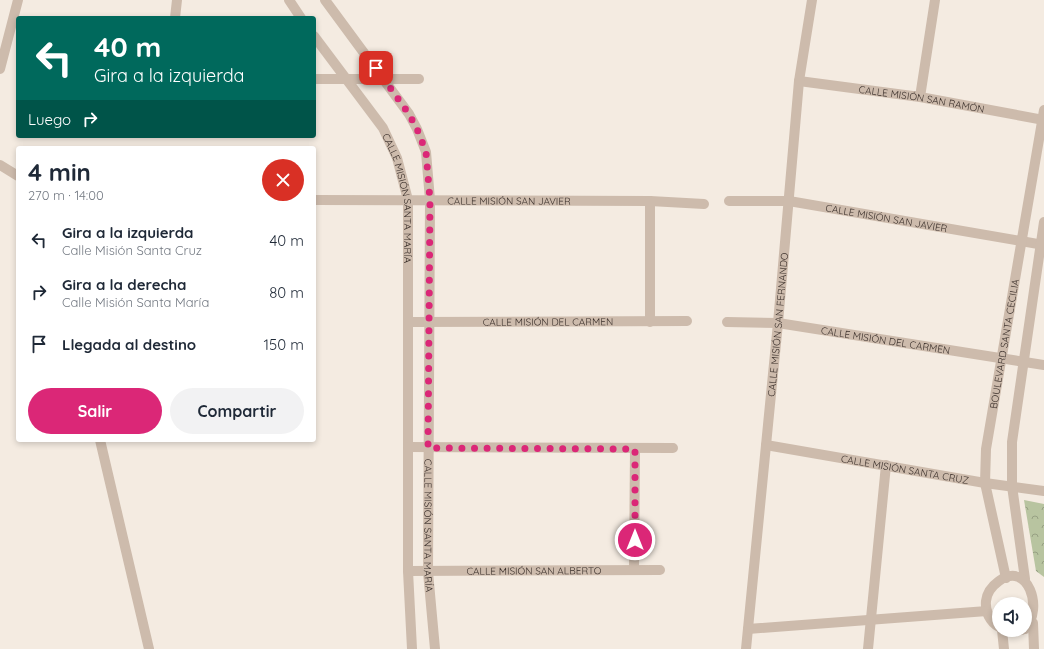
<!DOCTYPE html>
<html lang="es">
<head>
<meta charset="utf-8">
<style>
	body { margin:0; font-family:Quicksand,sans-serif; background:#f2f2f3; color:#1f2937; height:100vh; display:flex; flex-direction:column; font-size:15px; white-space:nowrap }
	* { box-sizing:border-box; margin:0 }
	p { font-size:13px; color:#747a83 }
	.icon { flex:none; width:22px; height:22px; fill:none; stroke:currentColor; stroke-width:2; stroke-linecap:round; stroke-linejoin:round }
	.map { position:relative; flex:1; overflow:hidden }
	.sheet { position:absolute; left:16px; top:146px; width:300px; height:296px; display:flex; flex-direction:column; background:#fff; border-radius:4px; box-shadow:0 2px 6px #0003 }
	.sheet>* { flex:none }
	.guide { position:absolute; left:16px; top:16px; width:300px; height:122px; border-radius:4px; box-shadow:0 2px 6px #0003; background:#00695c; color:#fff; overflow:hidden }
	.fabs { position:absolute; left:992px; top:597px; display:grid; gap:8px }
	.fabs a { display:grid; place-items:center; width:40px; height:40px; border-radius:50%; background:#fff; box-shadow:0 2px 6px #0003; font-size:20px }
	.pin { position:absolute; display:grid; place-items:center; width:34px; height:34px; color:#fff; margin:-17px; border-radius:8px; box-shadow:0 2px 6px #0006 }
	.me { position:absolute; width:44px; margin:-22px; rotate:0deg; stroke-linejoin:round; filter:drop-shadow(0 0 3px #0008) }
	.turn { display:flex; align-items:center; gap:14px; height:84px; padding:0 12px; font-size:18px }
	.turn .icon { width:52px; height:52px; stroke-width:2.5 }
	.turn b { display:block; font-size:28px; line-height:34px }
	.then { display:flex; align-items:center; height:38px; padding:0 12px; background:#0003; gap:8px; font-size:15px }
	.round { display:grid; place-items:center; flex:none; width:42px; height:42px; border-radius:21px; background:#f2f2f3 }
	.overview { display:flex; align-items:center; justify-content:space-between; height:68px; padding:0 12px }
	h1 { font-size:24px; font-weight:800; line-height:30px }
	.button { display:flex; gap:8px; margin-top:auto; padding:8px 12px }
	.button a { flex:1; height:46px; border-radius:24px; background:#db2777; color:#fff; font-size:16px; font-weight:800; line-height:46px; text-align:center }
	.button a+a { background:#f2f2f3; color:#1f2937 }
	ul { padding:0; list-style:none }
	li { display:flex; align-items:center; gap:12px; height:52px; padding:0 12px }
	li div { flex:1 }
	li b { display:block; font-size:15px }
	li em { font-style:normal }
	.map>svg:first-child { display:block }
	.park { fill:url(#park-crowns) }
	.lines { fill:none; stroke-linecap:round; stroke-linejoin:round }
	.street { stroke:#cdbbac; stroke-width:10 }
	.route { stroke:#db2777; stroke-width:7; stroke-dasharray:0 12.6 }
	.labels { text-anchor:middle; stroke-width:3; stroke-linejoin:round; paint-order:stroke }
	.street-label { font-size:10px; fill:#3b302b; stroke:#fbf5ee }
</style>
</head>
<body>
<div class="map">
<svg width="1044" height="649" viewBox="0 0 1044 649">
	<defs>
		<pattern id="park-crowns" width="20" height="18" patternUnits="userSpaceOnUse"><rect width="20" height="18" fill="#b8c4a0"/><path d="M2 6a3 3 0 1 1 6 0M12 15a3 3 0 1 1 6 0" fill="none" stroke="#97a083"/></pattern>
	</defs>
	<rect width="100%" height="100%" fill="#f4ebe1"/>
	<path class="park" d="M1024 500 1044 504V577L1036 571Z"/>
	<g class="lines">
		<g class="street">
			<path d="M289 0 301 18"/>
			<path id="s1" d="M325 0 409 114 417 129 426 152 430 200 428 572 435 649"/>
			<path d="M175 18 177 0"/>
			<path id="s2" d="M314 36 383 128 397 158 408 200V571L412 649"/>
			<path d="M0 69 18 0"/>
			<path d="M314 79H419"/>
			<path id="s3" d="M799 81 920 97 1044 120"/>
			<path d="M920 97 935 0"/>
			<path d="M0 165 18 176"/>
			<path id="s4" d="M314 200 650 201 704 204"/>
			<path id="s5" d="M729 201H789L1044 245"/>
			<path id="s6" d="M409 322 687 321"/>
			<path d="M650 322V201"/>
			<path id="s7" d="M727 322 778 323 1044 365"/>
			<path d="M100 440 149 649"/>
			<path id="s8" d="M766 445 985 483 1044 491"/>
			<path d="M408 447 673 448"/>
			<path d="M634 570 635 449"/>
			<path id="s9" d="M408 571 660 570"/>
			<path id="s10" d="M1006 578 985 483 986 449 1044 110"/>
			<path d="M1025 579 1012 486V442L1044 222"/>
			<path d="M1033 623 1034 649"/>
			<path d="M999 627C990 622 985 612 986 601 987 592 992 586 999 581 1028 560 1044 609 1025 629"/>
			<path d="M748 629 987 611"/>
			<path d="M1002 630 1004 649"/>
			<path d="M1005 630H1022"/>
			<path id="s11" d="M746 649 778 323 799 81 812 0"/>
			<path d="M868 649 886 465"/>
		</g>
	</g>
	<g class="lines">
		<path class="route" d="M376 68 409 114 417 129 426 152 430 200 428 448 635 449V540"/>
	</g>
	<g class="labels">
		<g class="street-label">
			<text dy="4" stroke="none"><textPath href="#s3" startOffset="124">CALLE MISIÓN SAN RAMÓN</textPath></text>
			<text dy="4" stroke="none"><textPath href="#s2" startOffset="188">CALLE MISIÓN SANTA MARÍA</textPath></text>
			<text dy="4" stroke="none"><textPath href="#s4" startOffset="195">CALLE MISIÓN SAN JAVIER</textPath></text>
			<text dy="4" stroke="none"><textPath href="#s5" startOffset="159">CALLE MISIÓN SAN JAVIER</textPath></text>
			<text dy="4" stroke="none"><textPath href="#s6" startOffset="139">CALLE MISIÓN DEL CARMEN</textPath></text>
			<text dy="4" stroke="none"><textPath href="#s11" startOffset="326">CALLE MISIÓN SAN FERNANDO</textPath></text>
			<text dy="4" stroke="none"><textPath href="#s7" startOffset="160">CALLE MISIÓN DEL CARMEN</textPath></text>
			<text dy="4" stroke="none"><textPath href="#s10" startOffset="238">BOULEVARD SANTA CECILIA</textPath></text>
			<text dy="4" stroke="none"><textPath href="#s8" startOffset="141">CALLE MISIÓN SANTA CRUZ</textPath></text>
			<text dy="4" stroke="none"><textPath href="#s1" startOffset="557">CALLE MISIÓN SANTA MARÍA</textPath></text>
			<text dy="4" stroke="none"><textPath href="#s9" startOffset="126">CALLE MISIÓN SAN ALBERTO</textPath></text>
		</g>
	</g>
</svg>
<div class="fabs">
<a><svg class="icon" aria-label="sound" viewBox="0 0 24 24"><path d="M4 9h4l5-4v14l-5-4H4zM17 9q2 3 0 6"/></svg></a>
</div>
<div class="pin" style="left:376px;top:68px;background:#d93025"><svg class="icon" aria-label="arrive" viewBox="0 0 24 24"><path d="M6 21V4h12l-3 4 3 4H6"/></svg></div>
<svg class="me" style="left:635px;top:540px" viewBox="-20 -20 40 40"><circle r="17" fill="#db2777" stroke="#fff" stroke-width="3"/><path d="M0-11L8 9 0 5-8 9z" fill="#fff"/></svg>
<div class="guide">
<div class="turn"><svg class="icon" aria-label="left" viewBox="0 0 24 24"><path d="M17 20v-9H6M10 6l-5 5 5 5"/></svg><div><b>40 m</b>Gira a la izquierda</div></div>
<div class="then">Luego<svg class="icon" aria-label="right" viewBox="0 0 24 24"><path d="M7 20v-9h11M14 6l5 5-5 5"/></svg></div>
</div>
<section class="sheet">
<div class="overview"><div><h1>4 min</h1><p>270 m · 14:00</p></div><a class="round" style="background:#d93025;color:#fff"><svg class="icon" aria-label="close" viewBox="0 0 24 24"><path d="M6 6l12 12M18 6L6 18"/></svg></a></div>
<ul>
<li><svg class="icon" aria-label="left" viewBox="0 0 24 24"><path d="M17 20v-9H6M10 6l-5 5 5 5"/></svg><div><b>Gira a la izquierda</b><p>Calle Misión Santa Cruz</p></div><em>40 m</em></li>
<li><svg class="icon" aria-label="right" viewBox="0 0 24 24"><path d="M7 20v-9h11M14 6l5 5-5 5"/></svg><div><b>Gira a la derecha</b><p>Calle Misión Santa María</p></div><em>80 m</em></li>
<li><svg class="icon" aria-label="arrive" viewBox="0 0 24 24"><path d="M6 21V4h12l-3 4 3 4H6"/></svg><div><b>Llegada al destino</b></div><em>150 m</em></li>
</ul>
<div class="button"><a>Salir</a><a>Compartir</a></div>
</section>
</div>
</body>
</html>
